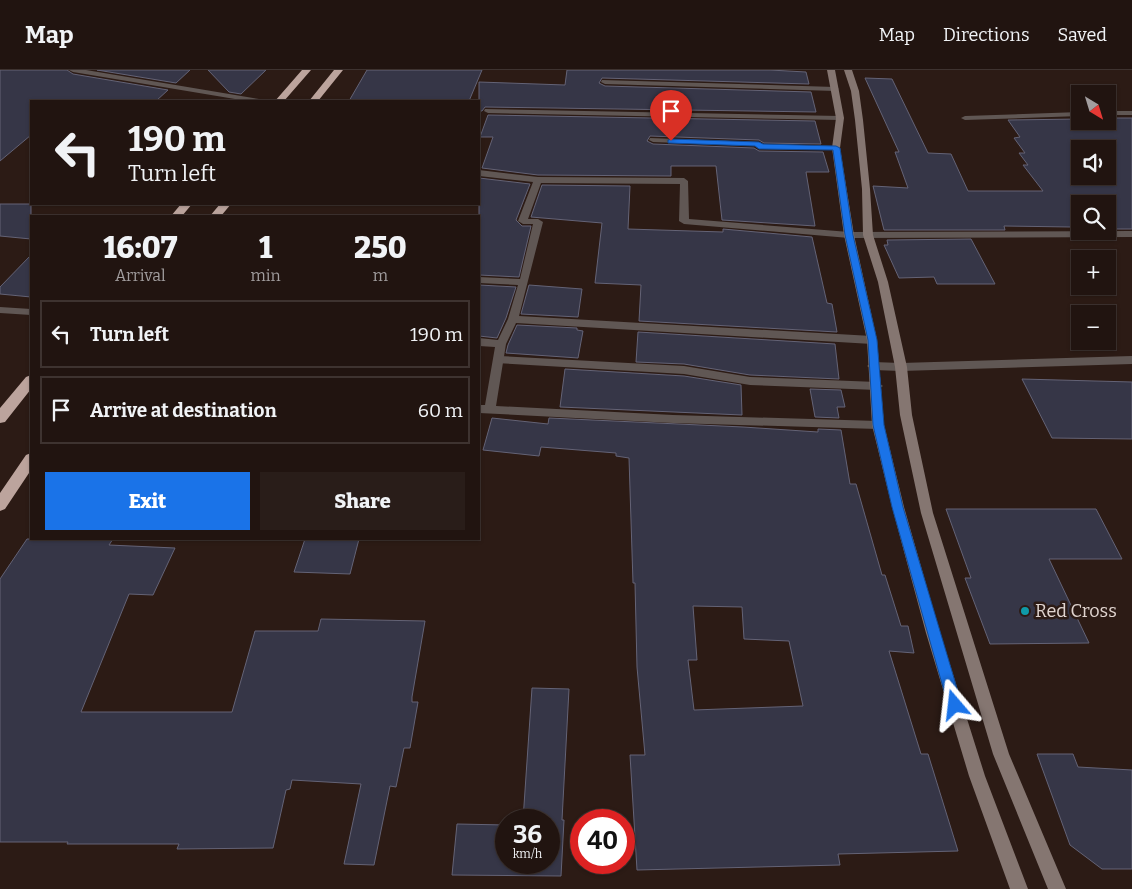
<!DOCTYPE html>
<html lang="en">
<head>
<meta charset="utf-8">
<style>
	body { margin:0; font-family:Bitter,serif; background:#291d19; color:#f1f3f6; height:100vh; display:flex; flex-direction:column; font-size:19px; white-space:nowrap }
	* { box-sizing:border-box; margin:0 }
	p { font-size:16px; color:#a29e9f }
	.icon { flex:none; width:28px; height:28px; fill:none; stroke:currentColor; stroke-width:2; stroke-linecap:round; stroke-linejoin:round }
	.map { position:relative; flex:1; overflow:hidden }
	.details { position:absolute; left:30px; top:145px; width:450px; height:325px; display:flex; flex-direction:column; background:#211410; border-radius:0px; box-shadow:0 1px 4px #0004,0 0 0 1px #3e3330 }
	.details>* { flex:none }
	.banner { position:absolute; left:30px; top:30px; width:450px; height:105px; border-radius:0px; box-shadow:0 1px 4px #0004,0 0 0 1px #3e3330; background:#211410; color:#f1f3f6; overflow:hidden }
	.needle { width:32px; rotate:142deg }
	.buttons { position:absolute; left:1071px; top:15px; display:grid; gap:10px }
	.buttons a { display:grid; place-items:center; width:45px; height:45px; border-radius:0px; background:#211410; box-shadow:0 1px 4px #0004,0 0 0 1px #3e3330; font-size:25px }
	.speed { position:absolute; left:495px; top:739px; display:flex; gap:10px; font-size:25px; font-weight:700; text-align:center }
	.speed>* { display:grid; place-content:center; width:65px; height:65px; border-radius:50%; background:#211410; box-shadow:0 1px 4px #0004,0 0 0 1px #3e3330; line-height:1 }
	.speed small { font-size:12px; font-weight:400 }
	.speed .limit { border:8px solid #d22; background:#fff; color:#111 }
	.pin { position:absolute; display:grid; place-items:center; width:42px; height:42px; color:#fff; margin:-51px -21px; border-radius:50% 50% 50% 0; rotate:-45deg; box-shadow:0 0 5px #0007 }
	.pin .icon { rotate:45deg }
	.me { position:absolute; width:55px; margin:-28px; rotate:343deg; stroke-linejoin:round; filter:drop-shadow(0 0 4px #0008) }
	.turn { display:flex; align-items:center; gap:18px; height:105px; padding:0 15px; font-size:22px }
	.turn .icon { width:65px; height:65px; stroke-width:2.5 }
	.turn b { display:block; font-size:35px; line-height:42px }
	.eta { display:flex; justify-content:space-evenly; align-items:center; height:85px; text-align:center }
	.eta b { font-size:30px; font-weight:800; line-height:35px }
	.button { display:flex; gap:10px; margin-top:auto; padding:10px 15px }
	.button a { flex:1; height:58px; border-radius:0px; background:#1a73e8; color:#fff; font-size:20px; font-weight:800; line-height:58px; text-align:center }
	.button a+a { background:#291d19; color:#f1f3f6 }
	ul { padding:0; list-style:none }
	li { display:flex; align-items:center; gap:15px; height:68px; margin:0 10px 8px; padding:0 5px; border:2px solid #3e3330; border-radius:0px }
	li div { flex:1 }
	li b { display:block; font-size:19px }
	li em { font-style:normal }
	header { display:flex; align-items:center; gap:30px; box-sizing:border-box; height:70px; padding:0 25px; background:#211410; border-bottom:1px solid #3e3330 }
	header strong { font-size:24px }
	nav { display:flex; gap:28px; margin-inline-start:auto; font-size:18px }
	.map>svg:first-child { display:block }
	.building { fill:#363647; stroke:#646376; fill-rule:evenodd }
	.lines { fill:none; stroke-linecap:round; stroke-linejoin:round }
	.lane { fill:#605754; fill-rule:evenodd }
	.street { fill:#605754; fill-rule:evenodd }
	.secondary { fill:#857671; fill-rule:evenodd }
	.highway { fill:#bca49d; fill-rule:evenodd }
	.route { fill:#1a73e8; stroke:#114b97 }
	.culture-dot { fill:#0f9aa8; stroke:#2c1b15; stroke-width:2 }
	.labels { text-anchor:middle; stroke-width:5; stroke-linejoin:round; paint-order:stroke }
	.poi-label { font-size:18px; fill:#e1d5d0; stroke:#2c1b15; text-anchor:start }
</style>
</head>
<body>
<header>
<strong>Map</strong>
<nav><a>Map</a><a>Directions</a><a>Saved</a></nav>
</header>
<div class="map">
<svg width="1132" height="819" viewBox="0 0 1132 819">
	<rect width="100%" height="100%" fill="#2c1b15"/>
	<path class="building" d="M0 0H67L73 4 168 20 156 31H31V65L0 91Z
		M97 0H190L176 13Z
		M208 0H266L241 24 229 22Z
		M367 0H482L469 31H349Z
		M567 0H770L806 2 809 14 602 8 599 13 605 16 811 22 816 42 485 37 482 41H479V12L565 15Z
		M865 8 892 9 928 83 951 84 968 121H1043L1023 95H1028L1019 83H1025L1014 68 1020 67 1008 50 1080 49V51H1108V48H1132V159H1108V134H1080V159H1073L1071 157 1004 156 1005 160H884L873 116 908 118 895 82H899ZM1080 79H1108V106H1080Z
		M488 45 815 51 821 74 764 73 759 70 650 66 647 71 653 74 754 78 759 81 823 82 829 102H806L815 156 722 150 716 96H671V106L538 105 482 98 493 67H480Z
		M479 108 530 114 516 150 522 156H531L519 207 479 205Z
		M542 115 630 116 628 159 723 162V159L812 167 827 233 832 234 837 262 639 251 641 215 595 213 602 153 531 147Z
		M0 134H31V169L0 166Z
		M971 169 995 214H937L934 207 899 208 884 175H888L887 170Z
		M31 185V227L0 224V217Z
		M479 215 516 217 506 248 497 268 479 266Z
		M529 215 582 219 578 247 521 244Z
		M517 255 577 258V260L583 261 578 288 506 283 508 275Z
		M638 262 835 274 839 309 750 305 684 294 636 292Z
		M565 299 684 306 741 315 742 345 560 337Z
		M1022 309 1132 312V369L1052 368Z
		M810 319 841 320 845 337H837L839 348 815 347Z
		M492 348 548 354 549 348 743 357 818 362V359L841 360 850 414H856L882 505H885L901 556H908L914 583 889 581 921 684H928L958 781 838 784 840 795 637 800 630 685H645L637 597 635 513H633L629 388 616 386V383L541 377 539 386 483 380ZM693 536 742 537 744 569 789 571 803 636 694 640 688 590H697Z
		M946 439H1096L1122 489H1049L1089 573 990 574 965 508H971Z
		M27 469H113L109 475 175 478 153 525 129 524 81 642H232L255 561H318L321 549 425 551 412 627V632H418L410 678H404L396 717 390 716 374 795 344 794 361 714 292 710 290 719 286 720 273 778 177 779 179 774H67L68 772H0V509Z
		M305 469H359L350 504 294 502Z
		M532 618 569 619 562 750H564L561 806 452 805 457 754 506 755V792H549V750H523Z
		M1037 684H1073L1078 697 1132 700V799H1102L1070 775Z"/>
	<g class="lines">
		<path class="lane" d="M499 286 684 296 750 307 877 312 883 316 877 320 750 315 684 304 495 293 494 290 495 287Z"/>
		<path class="street" d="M69 0H86L259 29 263 31H247L73 2Z
			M602 10 835 17 839 19 835 21 605 14 601 12Z
			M485 39 840 46 844 48 840 50 488 43 484 41Z
			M1108 41H1132V45H1108Z
			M1080 42V46L965 50 961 48 965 46Z
			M650 68 759 72 763 75 836 76 840 78 836 80 759 79 755 76 653 72 649 70Z
			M479 100 538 107 684 108 688 111 689 149 849 162 1132 161V167L849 168 684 154 679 151 680 114 541 113 528 149H538L543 152 519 246 872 266 877 270 872 274 516 253 506 274 496 336 673 345 878 351 884 355 878 359 673 353 479 343V335H485L495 277 479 276V268L498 270 508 249 518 215 479 213V207L520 209 533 154H523L518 151 533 112 479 106Z
			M0 237 31 239V245L0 243Z
			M1132 286V294L901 301 873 300 867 296 873 292 901 293Z"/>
		<path class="secondary" d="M827 0H835L844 48 840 78 854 165 877 270 884 355 904 437 940 563 985 706 1028 819H1010L969 706 926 563 892 437 872 355 867 270 844 165 832 78 836 48Z
			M844 0H852L859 21 863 50 870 119 873 165 888 212 907 297 912 345 933 443 1009 684 1066 819H1048L993 684 921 443 900 345 895 297 878 212 863 165 862 119 855 50 851 21Z"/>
		<path class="highway" d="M302 0H311L284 31H275Z
			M334 0H343L318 31H309Z
			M181 134H192L182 146H171Z
			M220 134H231L221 146H210Z
			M31 305V319L5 352 0 353V338L26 307Z
			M31 383V400L5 439 0 441V423L26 385Z"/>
	</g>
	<path class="route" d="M671 69 759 72 763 74 836 76 840 78 853 165 877 270 884 355 903 437 962 635 960 640 955 642 950 640 948 635 892 437 873 355 868 270 845 165 833 80 759 79 755 76 668 73V70Z"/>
	<circle class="culture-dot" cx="1025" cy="541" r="5"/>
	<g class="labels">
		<g class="poi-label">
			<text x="1035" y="547">Red Cross</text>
		</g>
	</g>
</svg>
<div class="buttons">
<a><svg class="needle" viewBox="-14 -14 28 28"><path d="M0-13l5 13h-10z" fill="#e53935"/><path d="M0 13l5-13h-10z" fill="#a29e9f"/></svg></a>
<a><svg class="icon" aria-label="sound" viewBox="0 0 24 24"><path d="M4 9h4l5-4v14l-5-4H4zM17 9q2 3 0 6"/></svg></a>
<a><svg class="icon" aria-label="search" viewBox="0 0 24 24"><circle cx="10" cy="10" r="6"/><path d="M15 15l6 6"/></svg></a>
<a>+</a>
<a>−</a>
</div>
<div class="speed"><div>36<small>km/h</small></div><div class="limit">40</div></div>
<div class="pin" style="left:671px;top:71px;background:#d93025"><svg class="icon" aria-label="arrive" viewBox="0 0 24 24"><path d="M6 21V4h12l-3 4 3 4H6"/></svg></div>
<svg class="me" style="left:955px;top:635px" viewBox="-20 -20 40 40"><path d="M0-17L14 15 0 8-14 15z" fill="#1a73e8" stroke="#fff" stroke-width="4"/></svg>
<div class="banner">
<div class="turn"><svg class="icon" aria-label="left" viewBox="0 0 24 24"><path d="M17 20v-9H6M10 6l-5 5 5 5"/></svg><div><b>190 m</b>Turn left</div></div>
</div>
<section class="details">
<div class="eta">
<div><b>16:07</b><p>Arrival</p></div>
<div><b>1</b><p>min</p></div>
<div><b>250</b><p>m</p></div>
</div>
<ul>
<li><svg class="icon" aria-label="left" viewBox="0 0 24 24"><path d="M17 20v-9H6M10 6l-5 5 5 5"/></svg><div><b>Turn left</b></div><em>190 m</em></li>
<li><svg class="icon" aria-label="arrive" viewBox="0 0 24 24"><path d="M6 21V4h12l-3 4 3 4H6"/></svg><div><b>Arrive at destination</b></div><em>60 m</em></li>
</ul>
<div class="button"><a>Exit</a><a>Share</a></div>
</section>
</div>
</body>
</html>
